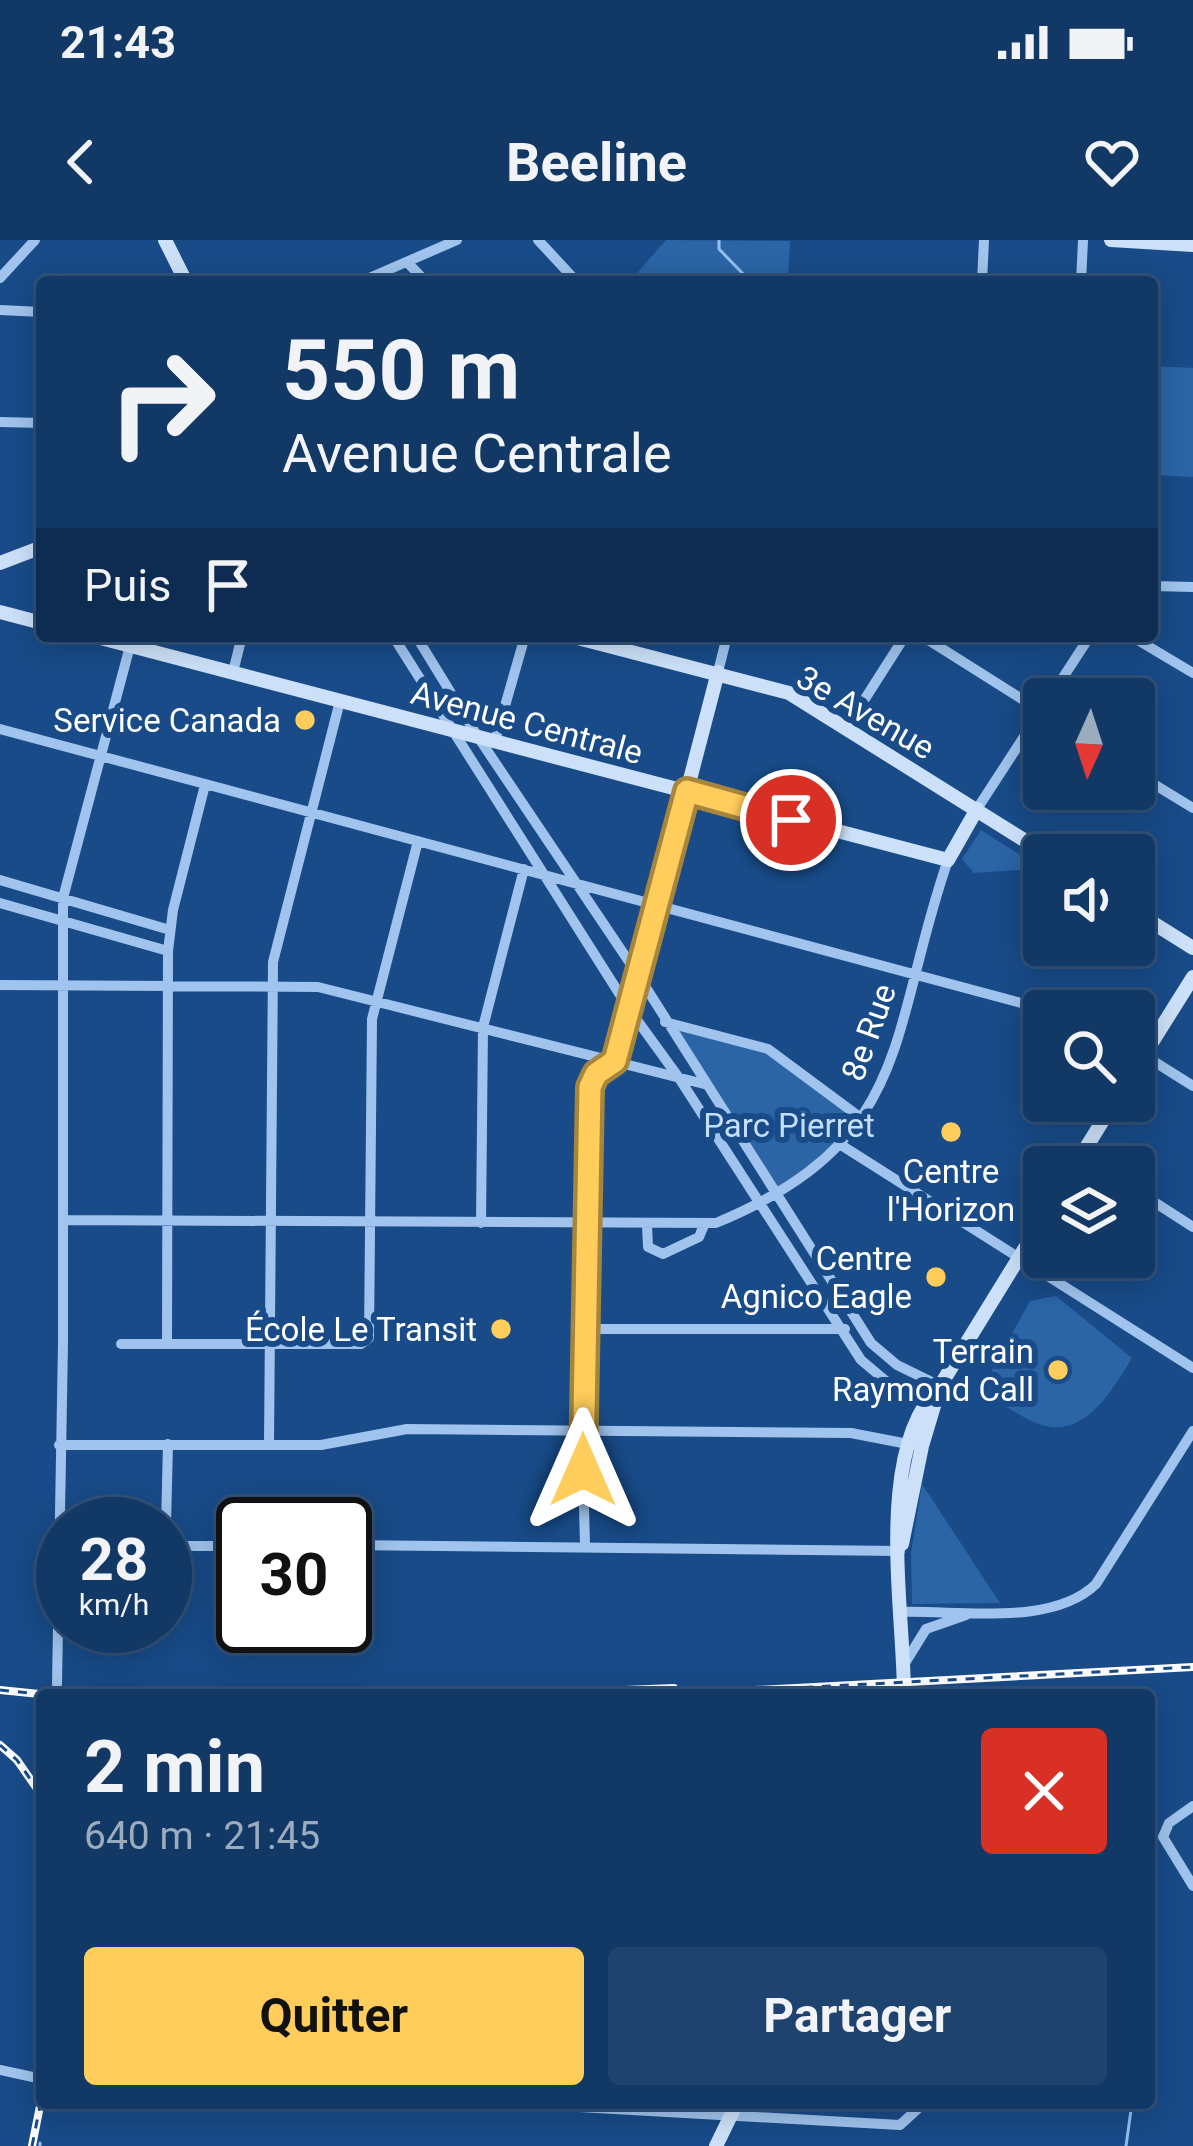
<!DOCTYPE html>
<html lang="fr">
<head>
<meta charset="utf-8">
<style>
	body { margin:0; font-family:Roboto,sans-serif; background:#1f436f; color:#f1f3f6; height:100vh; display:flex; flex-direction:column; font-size:45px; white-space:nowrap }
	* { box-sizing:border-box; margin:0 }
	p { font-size:39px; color:#9cacbf }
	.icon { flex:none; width:66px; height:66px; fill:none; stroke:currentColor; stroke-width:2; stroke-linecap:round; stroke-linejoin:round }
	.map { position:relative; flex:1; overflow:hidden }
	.sheet { position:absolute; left:36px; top:1449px; width:1119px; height:420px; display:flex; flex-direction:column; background:#123866; border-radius:12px; box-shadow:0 6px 30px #0003,0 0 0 3px #31527a }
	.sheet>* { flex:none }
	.top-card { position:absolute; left:36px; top:36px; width:1122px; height:366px; border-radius:12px; box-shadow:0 6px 30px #0003,0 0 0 3px #31527a; background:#123866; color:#f1f3f6; overflow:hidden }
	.needle { width:78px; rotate:183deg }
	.tools { position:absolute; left:1023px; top:438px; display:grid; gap:24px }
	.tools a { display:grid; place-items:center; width:132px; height:132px; border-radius:12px; background:#123866; box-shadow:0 6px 30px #0003,0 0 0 3px #31527a; font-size:60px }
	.speed { position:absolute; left:36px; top:1257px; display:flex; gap:24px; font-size:60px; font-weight:700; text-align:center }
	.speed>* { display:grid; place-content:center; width:156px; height:156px; border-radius:50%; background:#123866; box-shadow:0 6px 30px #0003,0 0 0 3px #31527a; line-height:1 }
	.speed small { font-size:30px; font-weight:400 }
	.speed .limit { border:6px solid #111; border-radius:18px; background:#fff; color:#111 }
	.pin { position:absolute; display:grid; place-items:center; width:102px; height:102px; color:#fff; margin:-51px; border:6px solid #fff; border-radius:50%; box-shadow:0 3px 12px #0007 }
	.me { position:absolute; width:132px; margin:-66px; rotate:0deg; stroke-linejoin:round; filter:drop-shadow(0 0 9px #0008) }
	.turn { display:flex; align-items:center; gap:42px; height:252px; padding:0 48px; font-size:54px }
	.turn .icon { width:156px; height:156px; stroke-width:2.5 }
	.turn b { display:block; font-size:84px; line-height:102px }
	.then { display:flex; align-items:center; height:114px; padding:0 48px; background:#0003; gap:24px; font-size:45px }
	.round { display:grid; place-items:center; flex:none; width:126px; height:126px; border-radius:12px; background:#1f436f }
	.summary { display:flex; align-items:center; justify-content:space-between; height:204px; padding:0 48px }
	h1 { font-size:72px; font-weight:700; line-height:90px }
	.action { display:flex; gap:24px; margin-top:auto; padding:24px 48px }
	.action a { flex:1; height:138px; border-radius:12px; background:#ffcd5c; color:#111; font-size:48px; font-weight:700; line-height:138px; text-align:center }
	.action a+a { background:#1f436f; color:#f1f3f6 }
	.status { display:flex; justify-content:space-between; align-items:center; height:84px; padding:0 60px; background:#123866; direction:ltr }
	.status svg { height:33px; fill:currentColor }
	header { display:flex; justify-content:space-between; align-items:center; height:156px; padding:0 48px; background:#123866; font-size:54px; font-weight:700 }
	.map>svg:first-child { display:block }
	.green { fill:#2b65a6 }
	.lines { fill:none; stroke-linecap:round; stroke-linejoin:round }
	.stream { stroke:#92bff0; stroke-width:3 }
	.street { stroke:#a0c4ed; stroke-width:10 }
	.secondary { stroke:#cce1f9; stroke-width:14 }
	.rail-casing { stroke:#fff; stroke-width:8 }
	.rail { stroke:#184b88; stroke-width:3; stroke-dasharray:9; stroke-linecap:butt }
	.route-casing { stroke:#a6853c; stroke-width:30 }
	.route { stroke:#ffcd5c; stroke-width:21 }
	.poi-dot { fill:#ffcd5c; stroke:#184b88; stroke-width:4.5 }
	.labels { text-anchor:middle; stroke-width:12; stroke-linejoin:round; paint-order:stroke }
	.street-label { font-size:33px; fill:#fff; stroke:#184b88 }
	.poi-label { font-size:33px; fill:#fff; stroke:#184b88; text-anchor:end }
	.park-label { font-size:33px; fill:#c5defa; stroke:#184b88 }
</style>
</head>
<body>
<div class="status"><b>21:43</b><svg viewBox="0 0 49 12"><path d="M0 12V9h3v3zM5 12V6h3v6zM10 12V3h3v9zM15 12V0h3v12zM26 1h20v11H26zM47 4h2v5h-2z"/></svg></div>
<header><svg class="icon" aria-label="back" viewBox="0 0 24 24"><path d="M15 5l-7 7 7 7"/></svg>Beeline<svg class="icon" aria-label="heart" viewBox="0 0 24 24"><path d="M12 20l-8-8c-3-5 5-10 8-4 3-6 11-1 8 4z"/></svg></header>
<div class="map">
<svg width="1193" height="1906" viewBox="0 0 1193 1906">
	<rect width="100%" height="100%" fill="#184b88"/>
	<path class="green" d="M666 0 790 1 788 42H647L638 32Z
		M1152 126 1193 128V237L1152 235Z
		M981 590 1036 625 1032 629 974 633 962 619Z
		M665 782 768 809 861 878 777 955Z
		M1056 1056 1132 1118C1113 1149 1084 1201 1039 1184 1019 1177 999 1161 981 1150L1030 1061Z
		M922 1244 1000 1363 912 1364 911 1313Z"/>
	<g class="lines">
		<path class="stream" d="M719 0V9L751 42
			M40 1906V1903
			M1126 1906 1132 1863"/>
		<path class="street" d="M538 0 577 42
			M407 22 426 42
			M0 38 35 0
			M360 42 457 0
			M982 42 984 0
			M1081 42 1083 0
			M0 70 42 72
			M0 182 42 183
			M1152 346 1193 347
			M393 396 629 769 679 838 861 1120 886 1141 924 1161
			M416 396 478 497 638 735 871 1103 897 1125 940 1146
			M922 396 1044 473
			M1131 396 1193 433
			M233 432 242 396
			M718 432 727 396
			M1049 459 1090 396
			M847 487 905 396
			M0 489 1051 771
			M495 501 525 396
			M1134 532 1193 568
			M977 569 1042 469
			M0 640 170 690
			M0 663 168 711
			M0 745 318 747 704 844
			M665 782 768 809 861 878
			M1134 809 1193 846
			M841 905 1193 1128
			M1081 915 1101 927
			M1134 949 1193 987
			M64 980 716 983C915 900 888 793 948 620
			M481 983 483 787 524 629
			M647 985 648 1007 663 1014 699 997 704 985
			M585 1089H845
			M167 1103 168 711 173 670 205 545
			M121 1104H361L369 1098 372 779 418 601
			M168 1204 166 1285 170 1299 182 1306H243
			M59 1205H321L407 1189 851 1193 913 1205
			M269 1205 273 722 340 461
			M345 1305 900 1311
			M585 1305 582 1192 590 847 596 834 615 821 687 551
			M900 1372C960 1370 1052 1387 1096 1344L1193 1191
			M905 1423 926 1389 966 1375
			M57 1444 63 1103V658L130 406
			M1193 1566 1169 1583 1163 1597 1193 1646
			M0 1830 42 1839
			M506 1863 900 1885 924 1863"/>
		<path class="secondary" d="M165 0 186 42
			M1111 0 1193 5
			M0 323 42 307
			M0 372 42 383
			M93 396 948 620 977 569
			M570 396 789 453 1048 615
			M687 551 718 432
			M1134 671 1193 708
			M1134 831 1193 737
			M1074 927 1115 861
			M902 1304 922 1206 940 1146
			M904 1455C904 1369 874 1210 940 1146L1044 977
			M716 1906 737 1863"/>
		<g class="rail-casing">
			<path id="rail" d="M0 1450 49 1455
				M502 1455 674 1448
				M660 1455 1193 1427
				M0 1505 17 1520 42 1556
				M32 1906 42 1856"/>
		</g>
		<use href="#rail" class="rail"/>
	</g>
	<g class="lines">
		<g class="route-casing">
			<path id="route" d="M583 1230 590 847 596 834 615 821 687 551 791 580"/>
		</g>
		<use href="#route" class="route"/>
	</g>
	<g class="poi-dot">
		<circle cx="305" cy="480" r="12"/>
		<circle cx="951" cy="892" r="12"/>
		<circle cx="936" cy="1037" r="12"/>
		<circle cx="501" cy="1089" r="12"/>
		<circle cx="1058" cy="1130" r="12"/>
	</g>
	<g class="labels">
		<g class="street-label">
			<text transform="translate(866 472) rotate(30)" y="12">3e Avenue</text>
			<text transform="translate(527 482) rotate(15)" y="12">Avenue Centrale</text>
			<text transform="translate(868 792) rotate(-70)" y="12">8e Rue</text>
		</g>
		<g class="poi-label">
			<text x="281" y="492">Service Canada</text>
			<text x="951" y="943" text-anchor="middle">Centre<tspan x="951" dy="38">l'Horizon</tspan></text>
			<text x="912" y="1030">Centre<tspan x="912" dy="38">Agnico Eagle</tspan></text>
			<text x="477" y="1101">École Le Transit</text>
			<text x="1034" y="1123">Terrain<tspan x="1034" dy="38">Raymond Call</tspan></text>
		</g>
		<g class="park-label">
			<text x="789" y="897">Parc Pierret</text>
		</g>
	</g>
</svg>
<div class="tools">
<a><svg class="needle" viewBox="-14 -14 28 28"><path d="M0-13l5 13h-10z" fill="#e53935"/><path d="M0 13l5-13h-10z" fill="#9cacbf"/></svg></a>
<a><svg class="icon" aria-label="sound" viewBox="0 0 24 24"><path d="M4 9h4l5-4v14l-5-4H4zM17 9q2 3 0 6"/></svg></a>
<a><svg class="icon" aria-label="search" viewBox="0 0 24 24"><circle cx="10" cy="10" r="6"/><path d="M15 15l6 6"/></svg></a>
<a><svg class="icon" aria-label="layers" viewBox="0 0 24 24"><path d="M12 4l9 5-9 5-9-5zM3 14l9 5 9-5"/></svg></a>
</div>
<div class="speed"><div>28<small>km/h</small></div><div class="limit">30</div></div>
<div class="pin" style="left:791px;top:580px;background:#d93025"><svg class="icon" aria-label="arrive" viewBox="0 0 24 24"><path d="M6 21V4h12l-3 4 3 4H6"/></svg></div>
<svg class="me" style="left:583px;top:1230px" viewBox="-20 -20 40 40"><path d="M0-17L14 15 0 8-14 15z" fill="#ffcd5c" stroke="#fff" stroke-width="4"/></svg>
<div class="top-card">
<div class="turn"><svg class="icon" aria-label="right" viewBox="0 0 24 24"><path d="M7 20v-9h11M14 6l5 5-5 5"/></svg><div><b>550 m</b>Avenue Centrale</div></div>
<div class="then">Puis<svg class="icon" aria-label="arrive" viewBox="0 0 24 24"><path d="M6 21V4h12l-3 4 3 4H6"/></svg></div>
</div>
<section class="sheet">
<div class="summary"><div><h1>2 min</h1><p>640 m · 21:45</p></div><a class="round" style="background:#d93025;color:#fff"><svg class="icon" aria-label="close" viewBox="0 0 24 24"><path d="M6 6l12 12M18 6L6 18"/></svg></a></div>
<div class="action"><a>Quitter</a><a>Partager</a></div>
</section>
</div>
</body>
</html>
